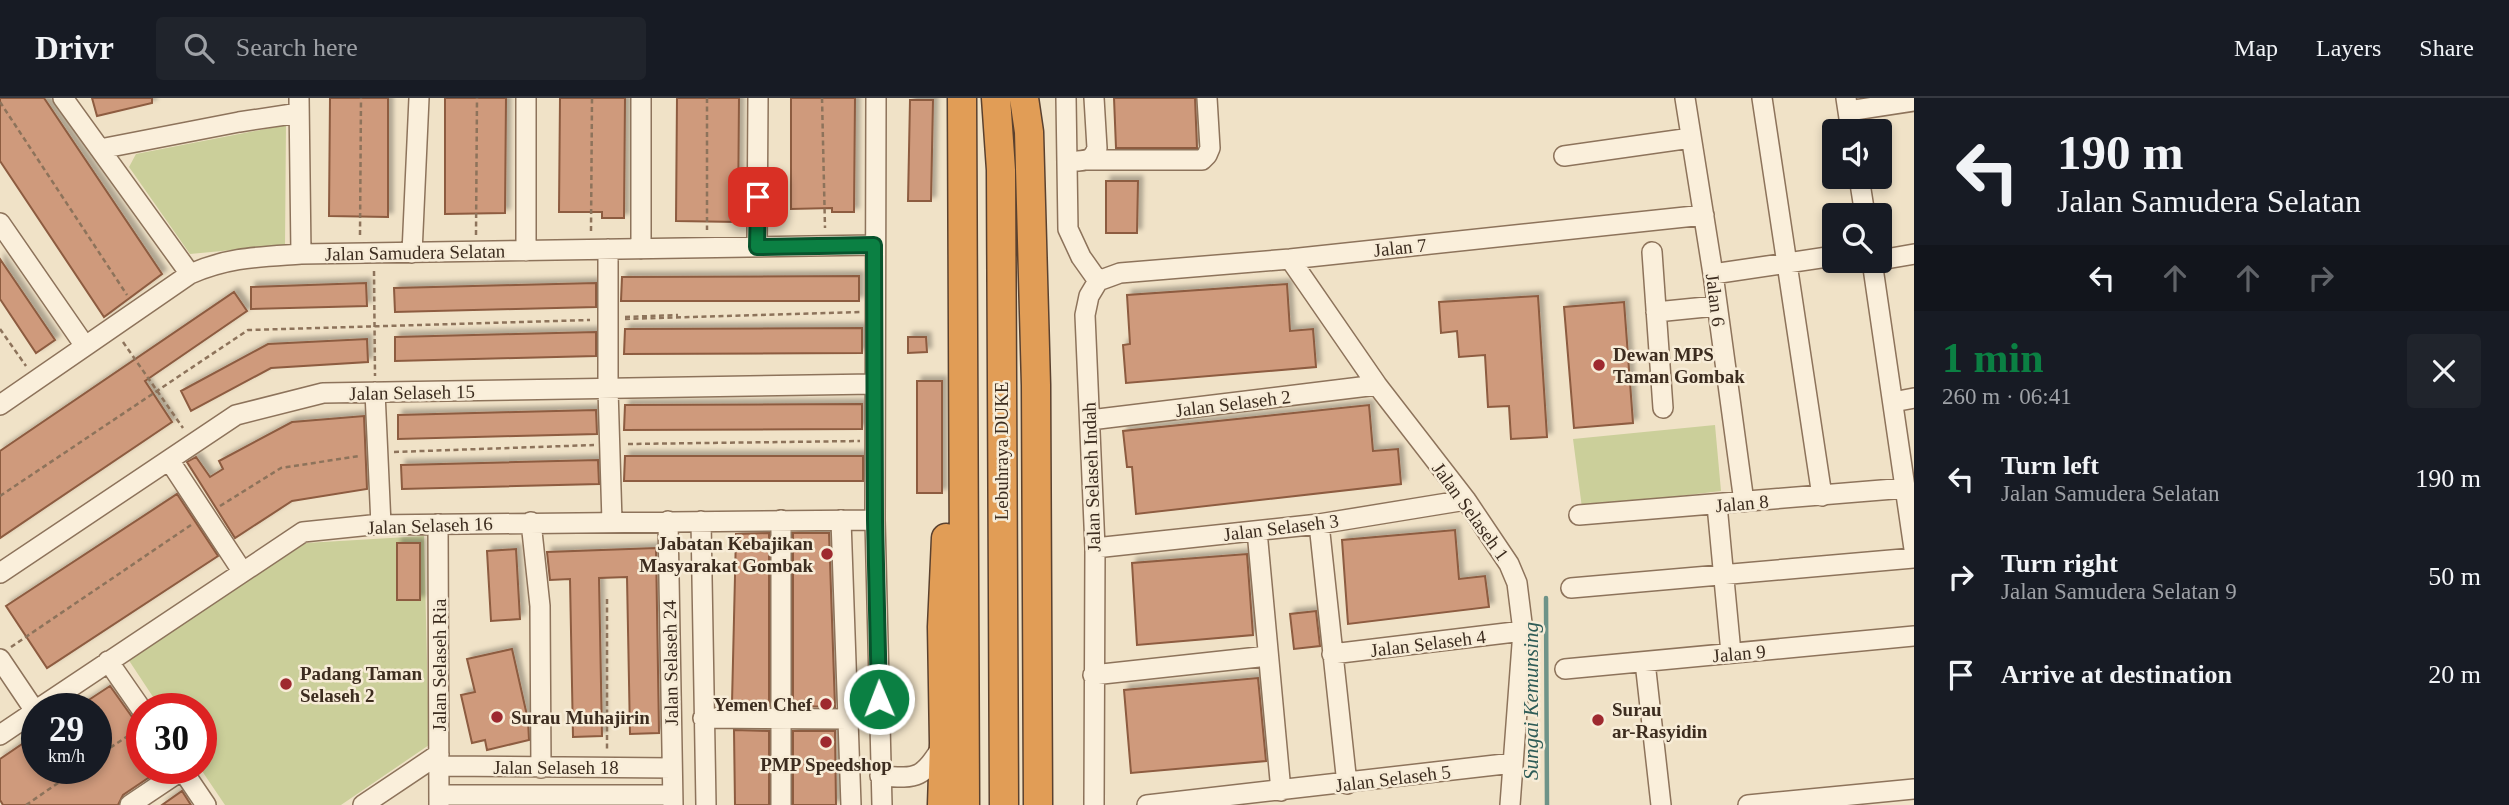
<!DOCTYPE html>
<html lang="en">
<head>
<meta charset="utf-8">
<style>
	body { margin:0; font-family:"Times New Roman",serif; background:#20242c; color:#f1f3f6; height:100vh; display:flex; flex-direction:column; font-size:26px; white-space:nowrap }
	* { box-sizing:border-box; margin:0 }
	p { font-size:23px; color:#9ea1a6 }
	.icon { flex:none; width:38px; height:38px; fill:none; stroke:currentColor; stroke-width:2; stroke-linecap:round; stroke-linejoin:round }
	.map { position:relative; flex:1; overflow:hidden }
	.side { display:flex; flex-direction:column; background:#171b24; width:595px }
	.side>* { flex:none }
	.hud { background:#171b24; color:#f1f3f6; overflow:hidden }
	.tools { position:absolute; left:1822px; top:21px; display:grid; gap:14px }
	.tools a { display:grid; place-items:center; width:70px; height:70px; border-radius:7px; background:#171b24; box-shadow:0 4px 10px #0003; font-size:35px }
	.speed { position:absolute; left:21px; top:595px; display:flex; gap:14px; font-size:35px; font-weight:700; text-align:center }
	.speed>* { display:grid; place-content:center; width:91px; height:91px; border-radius:50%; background:#171b24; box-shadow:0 4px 10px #0003; line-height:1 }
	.speed small { font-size:18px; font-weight:400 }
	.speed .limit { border:10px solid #d22; background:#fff; color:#111 }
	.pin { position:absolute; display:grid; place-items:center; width:60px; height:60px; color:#fff; margin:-30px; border-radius:14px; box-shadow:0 4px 10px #0006 }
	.me { position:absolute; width:77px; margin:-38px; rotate:359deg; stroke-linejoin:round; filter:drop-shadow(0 0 5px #0008) }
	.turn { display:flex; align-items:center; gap:24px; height:147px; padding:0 28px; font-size:32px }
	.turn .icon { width:91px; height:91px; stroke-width:2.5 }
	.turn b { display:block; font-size:49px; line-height:60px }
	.lanes { display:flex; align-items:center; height:66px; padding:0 28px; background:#0003; justify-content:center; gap:35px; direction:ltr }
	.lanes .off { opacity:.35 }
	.round { display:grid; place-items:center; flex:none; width:74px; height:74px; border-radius:7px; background:#20242c }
	.overview { display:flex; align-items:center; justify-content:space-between; height:119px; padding:0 28px }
	h1 { font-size:42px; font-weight:600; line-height:52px; color:#0b8043 }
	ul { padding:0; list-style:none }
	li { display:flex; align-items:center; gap:21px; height:98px; padding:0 28px }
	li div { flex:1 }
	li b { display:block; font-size:26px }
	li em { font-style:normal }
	header { display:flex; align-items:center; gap:42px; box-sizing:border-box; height:98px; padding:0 35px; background:#171b24; border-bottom:2px solid #363941 }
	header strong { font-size:33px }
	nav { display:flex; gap:38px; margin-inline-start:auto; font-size:24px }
	.search { width:490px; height:63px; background:#20242c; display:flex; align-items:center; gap:18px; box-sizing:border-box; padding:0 24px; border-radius:7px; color:#9ea1a6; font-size:26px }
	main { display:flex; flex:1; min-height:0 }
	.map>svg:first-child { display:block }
	.green { fill:#cbcf9a }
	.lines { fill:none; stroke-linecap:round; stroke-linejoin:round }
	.stream { stroke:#6e9388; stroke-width:4.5 }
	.building { fill:#cf9a7b; stroke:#8d5b40; stroke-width:2; filter:url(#shadow) }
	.minor-casing { stroke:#8d735b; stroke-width:22 }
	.highway-casing { stroke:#5a412f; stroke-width:31 }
	.path { stroke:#8d735b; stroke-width:2.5; stroke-dasharray:5 3.5; stroke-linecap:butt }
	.minor { stroke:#faefdb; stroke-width:19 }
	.highway { stroke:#e19d56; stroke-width:28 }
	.route-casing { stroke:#07532c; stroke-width:18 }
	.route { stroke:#0b8043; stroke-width:12 }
	.poi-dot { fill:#9e292f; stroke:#f7ecd7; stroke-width:2.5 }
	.labels { text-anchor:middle; stroke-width:5; stroke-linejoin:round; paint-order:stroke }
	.street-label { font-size:19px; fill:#3c2c1f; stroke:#f7ecd7 }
	.poi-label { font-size:19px; font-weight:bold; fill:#3c2c1f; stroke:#f7ecd7; text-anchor:start }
	.water-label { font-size:21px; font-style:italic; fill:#2e5c57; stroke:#f7ecd7 }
</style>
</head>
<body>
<header>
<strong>Drivr</strong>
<div class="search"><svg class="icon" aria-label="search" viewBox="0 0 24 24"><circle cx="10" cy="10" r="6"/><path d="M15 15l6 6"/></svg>Search here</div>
<nav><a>Map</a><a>Layers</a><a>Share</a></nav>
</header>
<main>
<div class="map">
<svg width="1914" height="707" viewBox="0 0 1914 707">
	<defs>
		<filter id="shadow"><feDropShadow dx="4.5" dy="-4.5" stdDeviation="2" flood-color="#0004"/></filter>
	</defs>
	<rect width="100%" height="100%" fill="#f0e2c7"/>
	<path class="green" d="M286 27 285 147 190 156 129 69 136 56Z
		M1715 327 1721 393 1582 410 1573 341Z
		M424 438 429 647 341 707H225L200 670 201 611H161L128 561 306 445Z"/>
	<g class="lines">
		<path class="stream" d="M1546 500 1547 707"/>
	</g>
	<path class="building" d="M0 0H44L162 176 104 219 0 63Z
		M92 0H152V5L97 18Z
		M330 0H388V119L329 118Z
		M445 0H506L505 115 445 116Z
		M560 0H625L624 120H602V114H559Z
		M677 0H739L738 124 676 123Z
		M791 0H855L854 114H832V110L791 111Z
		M1114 0H1195L1197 50H1116Z
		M910 2H933L931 103H908Z
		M1106 83H1138L1137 135H1106Z
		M0 161 55 242 36 255 0 201Z
		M859 178V203H621L622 179Z
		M366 185 367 208 251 211V189Z
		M596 185V209L395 214 394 190Z
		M1287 186 1290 233 1313 231 1316 269 1126 285 1123 247 1130 246 1127 197Z
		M234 194 247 213 145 283 172 324 0 440V353Z
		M1538 198 1547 339 1511 341 1509 308 1488 309 1485 257 1459 259 1457 233 1441 235 1439 204Z
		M1624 204 1633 325 1574 330 1564 209Z
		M862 230V255L624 256 625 231Z
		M596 234V258L395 263V239Z
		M908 239H926L927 254 908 255Z
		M367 241 368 264 271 270 191 313 181 293 268 246Z
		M917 283H942V395H917Z
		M862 306V331L624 332 625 307Z
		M1369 307 1373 353 1398 351 1401 386 1136 416 1132 369H1127L1123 333Z
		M596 312 597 336 398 341V317Z
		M364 318 367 391 292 403 235 440 187 364 196 359 210 379 223 371 219 363 292 324Z
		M625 358H863V383H624Z
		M598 362 599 386 402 391 401 367Z
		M177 396 218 458 47 570 6 508Z
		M1455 432 1459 481 1485 478 1489 509 1348 526 1342 442Z
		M769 435V608H734L732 605 736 436Z
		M793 435H829L835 609 793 608Z
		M397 445H420V502H397Z
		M656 450 659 635 630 636 627 479 599 480 602 638 573 639 570 481 550 482 547 454Z
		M516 451 520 521 491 523 487 453Z
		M1247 456 1253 537 1137 547 1132 465Z
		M1316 513 1320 548 1294 551 1290 516Z
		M512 551 528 622 529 642 487 652 485 642 472 645 461 597 475 594 467 561Z
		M1258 580 1266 663 1131 675 1124 592Z
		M110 588 142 633V670H163L123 697 118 707H3L0 702V661L37 636V670H96V611H75Z
		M734 632 769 633V707H735Z
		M793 633H835L836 707H793Z
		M182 693 191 707H162Z"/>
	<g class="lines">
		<g class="minor-casing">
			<path id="minor" d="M63 0 190 176
				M299 0 301 156
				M526 0V153
				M876 0 875 422 882 707
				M1066 0 1068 131 1081 159 1098 183
				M1685 0 1713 176 1744 404
				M1762 0 1822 398
				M1846 0 1851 33
				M1848 13 1914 3
				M100 51 239 24 299 15
				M1564 58 1691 40
				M1088 62H1202L1207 57 1210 50 1207 0
				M1078 63C1089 62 1093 61 1097 50L1094 0
				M1859 79 1865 117
				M0 125 85 248
				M757 149 758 0
				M608 151V291L612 424
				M641 151V0
				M1652 154 1663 310
				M412 155 419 0
				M1290 161 1377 287 1466 402 1509 466 1517 485 1523 533 1510 707
				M1880 162 1914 156
				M1872 163 1914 451
				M1713 176 1834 158
				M1098 183 1120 175 1290 161 1704 117
				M1656 214 1716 208
				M375 294 381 427
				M1893 304 1914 300
				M0 307 190 176C229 159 259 159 301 156L874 147
				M1090 322 1377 287
				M169 362 242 473
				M1717 407 1731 555
				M1579 417 1906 390
				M841 422 851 707
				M668 423 673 707
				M701 423 706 707
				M531 424 540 508 541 670
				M438 426 439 707
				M1319 426 1347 686
				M1257 433 1281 693
				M1095 450 1319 426 1466 402
				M0 475 236 317 323 295 874 286
				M1571 490 1914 460
				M1332 556 1523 533
				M0 561 35 613
				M108 563 142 612
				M1645 564 1661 707
				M1565 571 1914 538
				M1093 577 1268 558
				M38 611 303 434 371 427 875 422
				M703 620 850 621
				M0 637 37 612
				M439 668 672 670
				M181 670 206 707
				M880 678C920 681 922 680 944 646
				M439 697H672
				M130 707 182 672
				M363 707 439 656
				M781 707V422
				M1094 707 1095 450 1085 217 1089 198 1098 183
				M1147 707 1513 665
				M1748 707 1914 691"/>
		</g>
		<g class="highway-casing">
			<path id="highway" d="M962 0 965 707
				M996 0 1001 72 1004 707
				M1024 0 1029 34 1036 287 1038 707
				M942 707 944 645 942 529 946 440"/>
		</g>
		<path class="path" d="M707 0V132
			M822 0 825 130
			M0 4 127 197
			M591 133 592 0
			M360 137 361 0
			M476 137 477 0
			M374 173 375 278
			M625 219 678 217
			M625 221 860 214
			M0 231 26 268
			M123 244 183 330
			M628 346 860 343
			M394 354 594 347
			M0 398 248 232 590 222
			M220 408 281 370 359 358
			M607 501V652
			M11 549 191 427
			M96 659 140 630
			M26 707 80 670"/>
		<use href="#minor" class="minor"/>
		<use href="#highway" class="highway"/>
	</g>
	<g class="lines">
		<g class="route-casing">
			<path id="route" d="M758 99 757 149 874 147 875 422 879 601"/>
		</g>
		<use href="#route" class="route"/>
	</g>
	<g class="poi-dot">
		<circle cx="1599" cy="267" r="7"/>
		<circle cx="827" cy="456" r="7"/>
		<circle cx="286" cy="586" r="7"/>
		<circle cx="826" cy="606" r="7"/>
		<circle cx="497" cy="619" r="7"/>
		<circle cx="1598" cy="622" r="7"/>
		<circle cx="826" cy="644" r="7"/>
	</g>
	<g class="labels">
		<g class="street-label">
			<text transform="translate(1400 149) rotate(-6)" y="7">Jalan 7</text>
			<text transform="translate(415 154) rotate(-1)" y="7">Jalan Samudera Selatan</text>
			<text transform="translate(1716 202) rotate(83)" y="7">Jalan 6</text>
			<text transform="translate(412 294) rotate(-1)" y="7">Jalan Selaseh 15</text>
			<text transform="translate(1233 305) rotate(-7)" y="7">Jalan Selaseh 2</text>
			<text transform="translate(1001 353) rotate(-90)" y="7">Lebuhraya DUKE</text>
			<text transform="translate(1091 379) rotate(-92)" y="7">Jalan Selaseh Indah</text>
			<text transform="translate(1742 405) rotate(-5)" y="7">Jalan 8</text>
			<text transform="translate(1471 413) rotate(54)" y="7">Jalan Selaseh 1</text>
			<text transform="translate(430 427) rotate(-2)" y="7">Jalan Selaseh 16</text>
			<text transform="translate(1281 429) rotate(-7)" y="7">Jalan Selaseh 3</text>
			<text transform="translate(1428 545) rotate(-7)" y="7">Jalan Selaseh 4</text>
			<text transform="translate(1739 555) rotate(-5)" y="7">Jalan 9</text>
			<text transform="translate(670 565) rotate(-91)" y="7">Jalan Selaseh 24</text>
			<text transform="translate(439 567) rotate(-90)" y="7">Jalan Selaseh Ria</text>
			<text x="556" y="676">Jalan Selaseh 18</text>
			<text transform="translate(1393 680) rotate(-7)" y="7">Jalan Selaseh 5</text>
		</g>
		<g class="poi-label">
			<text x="1613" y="263">Dewan MPS<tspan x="1613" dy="22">Taman Gombak</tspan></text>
			<text x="813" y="452" text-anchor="end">Jabatan Kebajikan<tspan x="813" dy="22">Masyarakat Gombak</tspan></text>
			<text x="300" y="582">Padang Taman<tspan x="300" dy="22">Selaseh 2</tspan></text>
			<text x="812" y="613" text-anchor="end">Yemen Chef</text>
			<text x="1612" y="618">Surau<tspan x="1612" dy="22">ar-Rasyidin</tspan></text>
			<text x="511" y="626">Surau Muhajirin</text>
			<text x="826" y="673" text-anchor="middle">PMP Speedshop</text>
		</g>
		<g class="water-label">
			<text transform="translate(1531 603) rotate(-90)" y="7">Sungai Kemunsing</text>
		</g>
	</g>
</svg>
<div class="tools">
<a><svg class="icon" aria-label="sound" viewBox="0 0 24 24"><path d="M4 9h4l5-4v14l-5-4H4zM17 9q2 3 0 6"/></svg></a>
<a><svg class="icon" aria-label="search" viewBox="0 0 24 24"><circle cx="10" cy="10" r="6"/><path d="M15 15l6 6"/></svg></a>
</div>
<div class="speed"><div>29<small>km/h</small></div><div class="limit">30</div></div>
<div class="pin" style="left:758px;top:99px;background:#d93025"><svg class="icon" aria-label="arrive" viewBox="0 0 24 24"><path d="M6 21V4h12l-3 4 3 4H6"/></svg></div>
<svg class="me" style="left:879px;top:601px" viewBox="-20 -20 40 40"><circle r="17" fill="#0b8043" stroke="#fff" stroke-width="3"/><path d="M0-11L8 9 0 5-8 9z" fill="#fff"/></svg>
</div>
<section class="side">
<div class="hud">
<div class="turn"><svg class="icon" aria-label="left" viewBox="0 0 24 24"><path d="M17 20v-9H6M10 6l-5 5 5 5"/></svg><div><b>190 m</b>Jalan Samudera Selatan</div></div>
<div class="lanes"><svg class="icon" aria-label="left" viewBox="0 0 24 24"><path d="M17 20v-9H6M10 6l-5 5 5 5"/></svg><svg class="icon off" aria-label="ahead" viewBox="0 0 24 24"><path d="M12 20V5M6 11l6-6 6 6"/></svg><svg class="icon off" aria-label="ahead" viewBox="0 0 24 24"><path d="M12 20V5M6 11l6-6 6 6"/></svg><svg class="icon off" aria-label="right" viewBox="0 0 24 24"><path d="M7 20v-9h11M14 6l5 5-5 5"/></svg></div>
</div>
<div class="overview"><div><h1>1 min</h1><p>260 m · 06:41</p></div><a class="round"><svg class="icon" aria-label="close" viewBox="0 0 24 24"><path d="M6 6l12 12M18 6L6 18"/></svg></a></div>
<ul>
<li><svg class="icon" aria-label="left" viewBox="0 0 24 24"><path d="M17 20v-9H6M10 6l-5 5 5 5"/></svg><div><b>Turn left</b><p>Jalan Samudera Selatan</p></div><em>190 m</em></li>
<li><svg class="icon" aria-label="right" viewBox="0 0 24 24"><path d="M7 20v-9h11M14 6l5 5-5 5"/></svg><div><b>Turn right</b><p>Jalan Samudera Selatan 9</p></div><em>50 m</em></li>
<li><svg class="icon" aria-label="arrive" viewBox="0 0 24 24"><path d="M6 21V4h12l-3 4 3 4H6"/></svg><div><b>Arrive at destination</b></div><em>20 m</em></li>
</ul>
</section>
</main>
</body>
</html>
